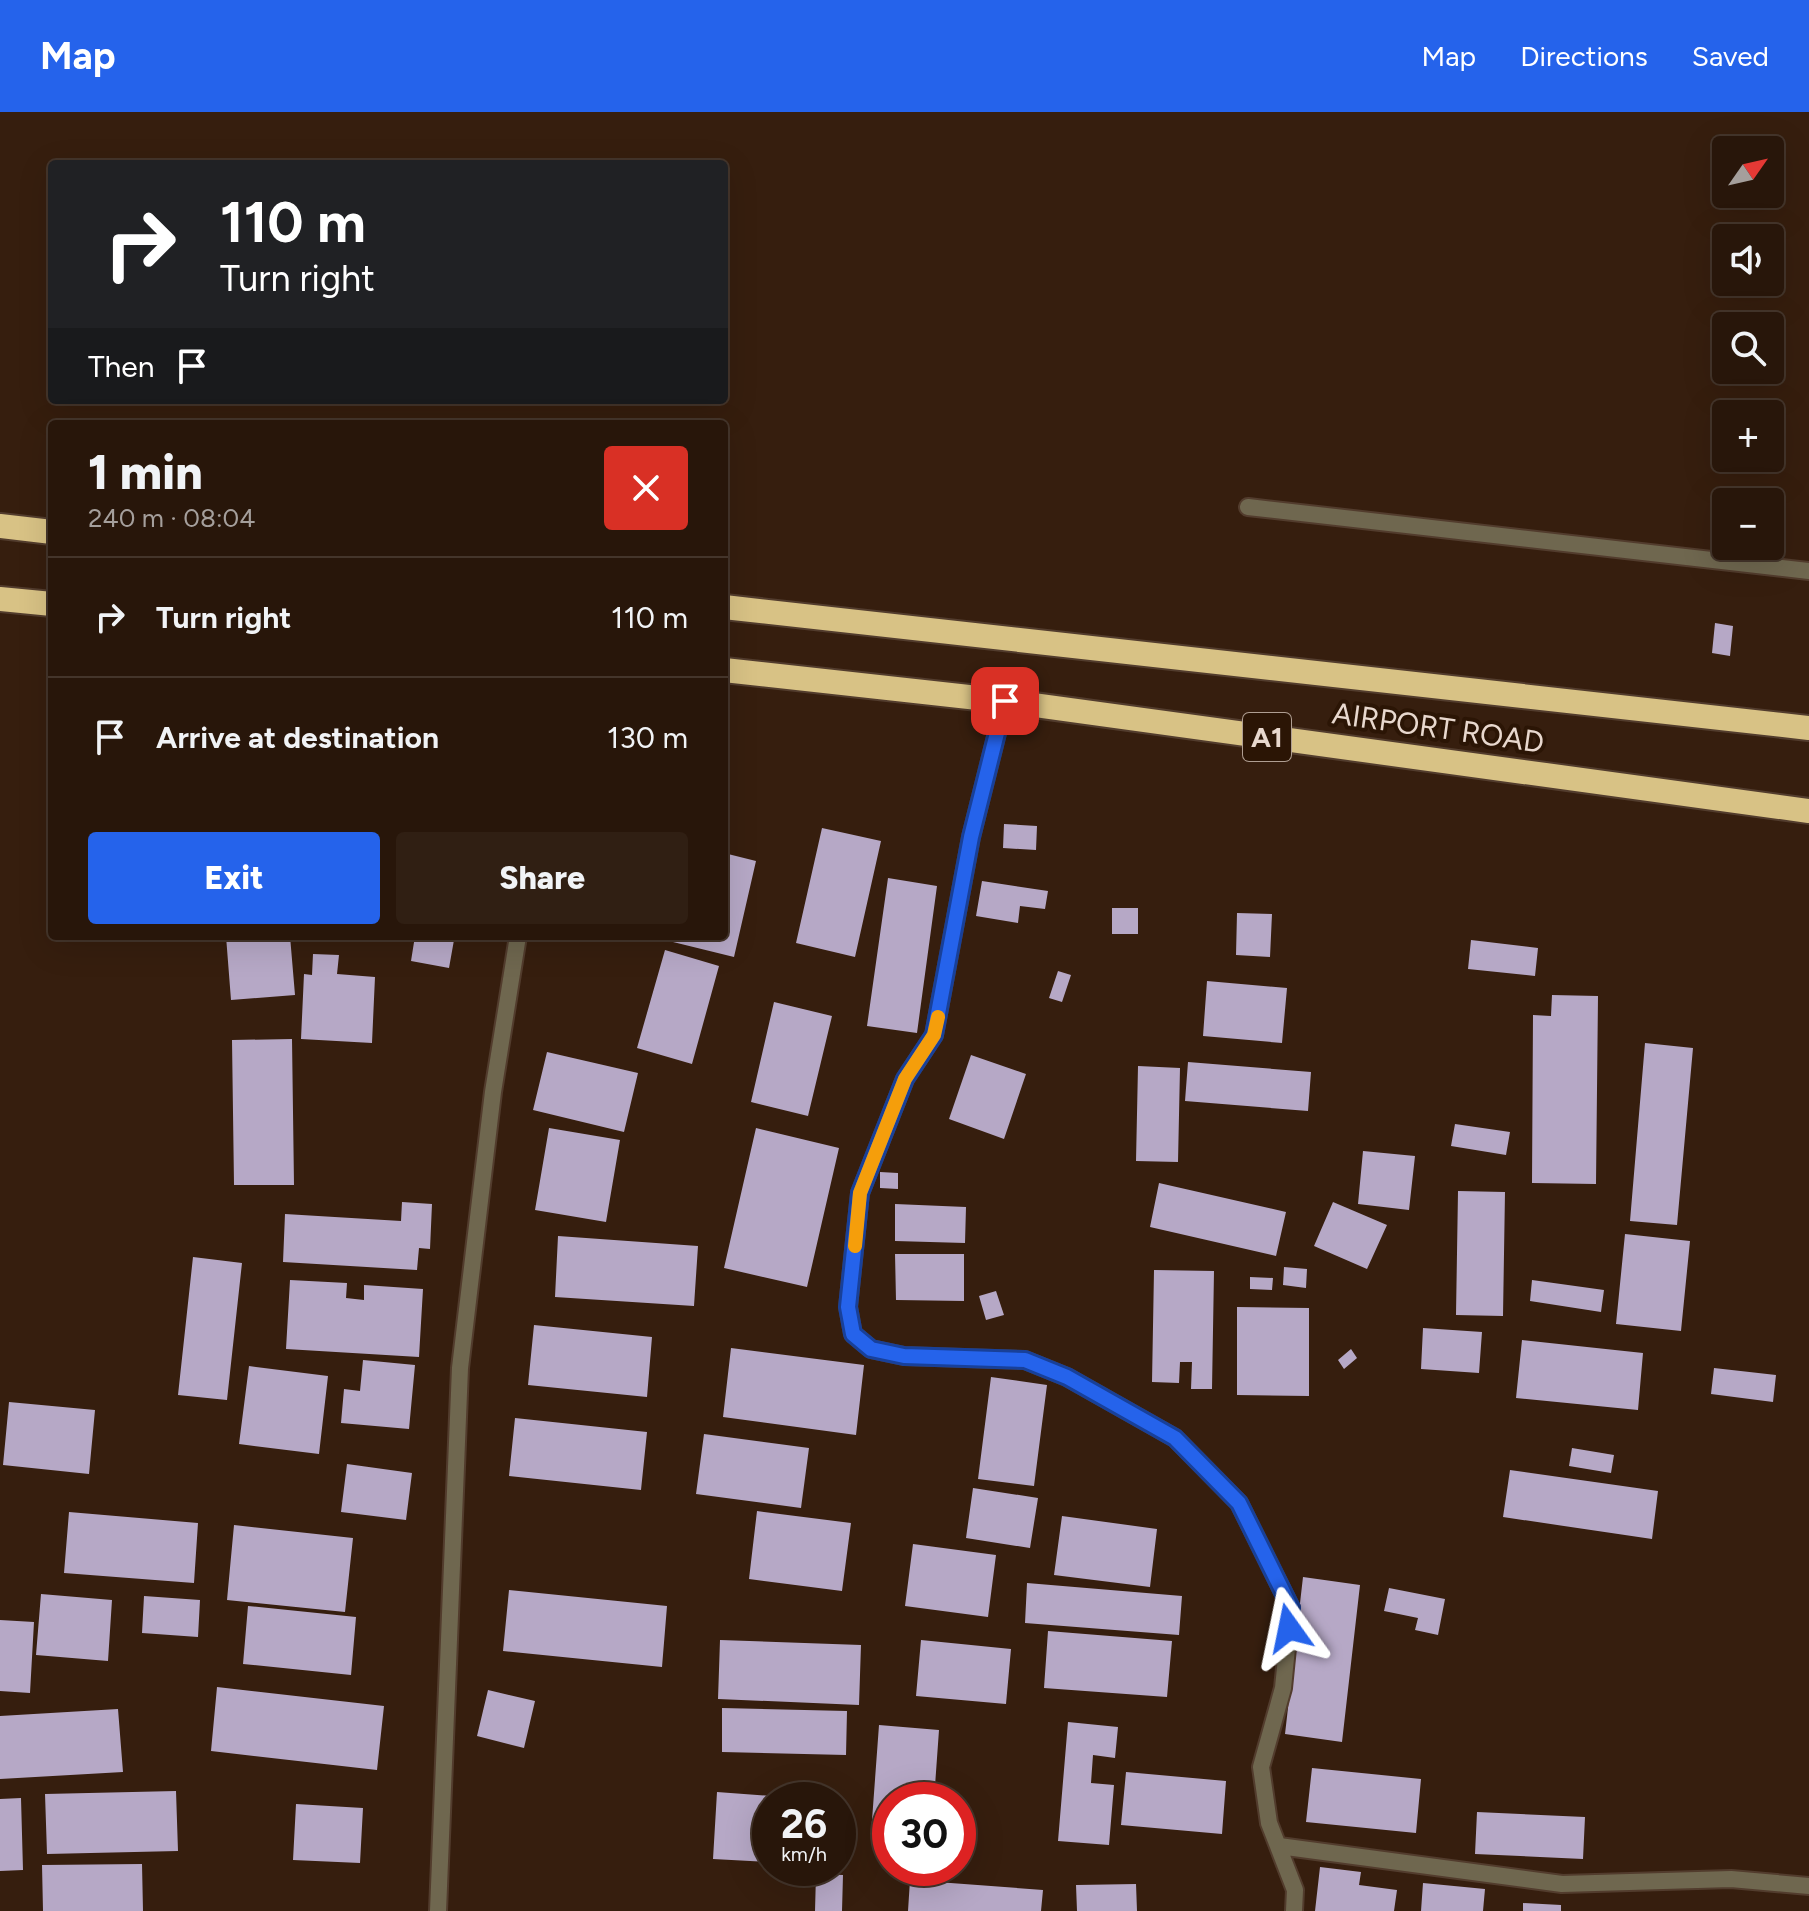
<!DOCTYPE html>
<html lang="en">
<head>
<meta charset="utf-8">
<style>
	body { margin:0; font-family:Figtree,sans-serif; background:#301f13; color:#f1f3f6; height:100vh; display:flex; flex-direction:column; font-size:30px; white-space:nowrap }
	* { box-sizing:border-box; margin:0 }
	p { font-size:26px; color:#a59f9c }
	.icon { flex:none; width:44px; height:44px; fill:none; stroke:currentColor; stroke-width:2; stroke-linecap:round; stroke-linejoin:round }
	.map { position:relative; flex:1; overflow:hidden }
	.side { position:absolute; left:48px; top:308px; width:680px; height:520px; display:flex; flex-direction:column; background:#28160a; border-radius:8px; box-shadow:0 8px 32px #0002,0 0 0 2px #44352b }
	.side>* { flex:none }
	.top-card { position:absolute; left:48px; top:48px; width:680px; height:244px; border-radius:8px; box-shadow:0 8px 32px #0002,0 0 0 2px #44352b; background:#202124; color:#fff; overflow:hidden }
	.needle { width:52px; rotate:56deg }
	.controls { position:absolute; left:1712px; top:24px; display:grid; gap:16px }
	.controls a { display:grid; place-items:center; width:72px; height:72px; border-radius:8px; background:#28160a; box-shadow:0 8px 32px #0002,0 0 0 2px #44352b; font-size:40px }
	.speed { position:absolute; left:752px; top:1670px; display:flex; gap:16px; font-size:40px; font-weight:700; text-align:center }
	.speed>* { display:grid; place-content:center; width:104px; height:104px; border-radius:50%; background:#28160a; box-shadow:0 8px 32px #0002,0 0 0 2px #44352b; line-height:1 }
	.speed small { font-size:20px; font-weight:400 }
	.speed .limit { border:12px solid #d22; background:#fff; color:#111 }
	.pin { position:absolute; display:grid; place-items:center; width:68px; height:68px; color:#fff; margin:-34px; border-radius:16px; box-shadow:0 4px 12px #0006 }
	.me { position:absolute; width:88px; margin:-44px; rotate:348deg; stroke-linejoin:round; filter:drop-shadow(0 0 6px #0008) }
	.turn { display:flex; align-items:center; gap:28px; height:168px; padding:0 40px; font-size:36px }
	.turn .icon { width:104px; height:104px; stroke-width:2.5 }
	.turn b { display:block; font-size:56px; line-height:68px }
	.then { display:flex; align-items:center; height:76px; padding:0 40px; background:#0003; gap:16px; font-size:30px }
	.round { display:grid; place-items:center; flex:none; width:84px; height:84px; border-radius:8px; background:#301f13 }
	.summary { display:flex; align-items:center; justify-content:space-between; height:136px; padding:0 40px }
	h1 { font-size:48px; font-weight:800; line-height:60px }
	.cta { display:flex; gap:16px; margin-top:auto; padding:16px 40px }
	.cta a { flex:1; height:92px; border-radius:8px; background:#2563eb; color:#fff; font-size:32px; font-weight:800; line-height:92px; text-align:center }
	.cta a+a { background:#301f13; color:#f1f3f6 }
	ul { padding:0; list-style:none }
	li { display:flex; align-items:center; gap:24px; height:120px; padding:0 40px; border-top:2px solid #44352b }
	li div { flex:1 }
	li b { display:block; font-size:30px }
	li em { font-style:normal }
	header { display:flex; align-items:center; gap:48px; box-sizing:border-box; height:112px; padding:0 40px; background:#2563eb; color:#fff }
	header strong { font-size:38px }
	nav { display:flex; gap:44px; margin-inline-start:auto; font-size:28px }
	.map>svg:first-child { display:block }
	.building { fill:#b6a8c6 }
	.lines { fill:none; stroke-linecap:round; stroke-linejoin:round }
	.street-casing { stroke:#523c2d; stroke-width:20 }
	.highway-casing { stroke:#523c2d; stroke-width:28 }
	.street { stroke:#6f674f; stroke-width:16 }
	.highway { stroke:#d8c285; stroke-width:24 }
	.route-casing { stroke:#184099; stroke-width:20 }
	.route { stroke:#2563eb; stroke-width:14 }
	.slow { stroke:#f59e0b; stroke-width:14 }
	.labels { text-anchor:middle; stroke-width:8; stroke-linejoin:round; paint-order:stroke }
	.shield { fill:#2b1505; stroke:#af9e92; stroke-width:2 }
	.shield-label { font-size:28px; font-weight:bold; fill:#e8d8ce }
	.street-label { font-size:30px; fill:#e8d8ce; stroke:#2b1505 }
</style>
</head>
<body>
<header>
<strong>Map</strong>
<nav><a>Map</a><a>Directions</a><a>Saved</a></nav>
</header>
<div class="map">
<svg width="1809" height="1799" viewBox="0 0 1809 1799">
	<rect width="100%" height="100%" fill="#361e0e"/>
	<path class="building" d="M1715 511 1733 514 1730 544 1712 541Z
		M1004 712 1037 714 1036 738 1003 736Z
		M822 716 881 729 855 845 796 831Z
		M724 741 756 749 734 845 673 830 674 824H724Z
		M888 766 937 774 917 921 867 914Z
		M982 769 1048 779 1045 797 1020 794 1018 811 976 804Z
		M1112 796H1138V822H1112Z
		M1237 801 1272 802 1270 845 1236 843Z
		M226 824H290L295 883 231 888Z
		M415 824 454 828 449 856 411 849Z
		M1471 828 1538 836 1535 864 1468 857Z
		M665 838 719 854 692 952 637 936Z
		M313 842 339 843 337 862 375 865 372 931 301 927 304 862 312 863Z
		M1058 859 1071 863 1062 890 1049 886Z
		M1207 869 1287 876 1282 931 1203 924Z
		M1552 883 1598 884 1596 1072 1532 1071 1533 903 1551 904Z
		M774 890 832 904 808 1004 751 990Z
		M292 927 294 1073H234L232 928Z
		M1645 931 1693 936 1677 1113 1630 1109Z
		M547 940 638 961 624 1020 533 998Z
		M971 943 1026 962 1004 1027 949 1007Z
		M1188 950 1311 960 1308 999 1185 989Z
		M1138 954 1180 956 1178 1050 1136 1049Z
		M1455 1012 1510 1020 1506 1043 1451 1034Z
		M549 1016 620 1028 606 1110 535 1098Z
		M756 1016 839 1036 807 1175 724 1156Z
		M1363 1039 1415 1044 1409 1098 1358 1092Z
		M880 1060 898 1061V1077L880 1076Z
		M1159 1071 1286 1100 1276 1144 1150 1115Z
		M1458 1079 1505 1080 1503 1204 1456 1203Z
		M402 1090 432 1092 430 1137 419 1136 417 1158 283 1150 285 1102 401 1109Z
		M1333 1090 1387 1113 1367 1157 1314 1134Z
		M895 1092 966 1095 965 1131 895 1129Z
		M1625 1122 1690 1129 1681 1219 1616 1212Z
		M558 1124 698 1134 694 1194 555 1185Z
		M895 1142H964V1189L896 1188Z
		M193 1145 242 1151 227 1288 178 1283Z
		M1284 1155 1307 1157 1306 1176 1283 1173Z
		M1154 1158 1214 1159 1212 1277H1191L1192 1250H1180L1179 1271 1152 1270Z
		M1250 1165 1273 1166 1272 1178 1250 1177Z
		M290 1168 347 1171 346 1186 364 1188V1173L423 1177 419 1245 286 1237Z
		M1532 1168 1604 1178 1601 1200 1530 1189Z
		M996 1179 1004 1203 986 1208 979 1184Z
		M1237 1195 1309 1196V1284L1237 1283Z
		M534 1213 652 1225 647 1285 528 1273Z
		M1423 1216 1482 1220 1479 1261 1421 1257Z
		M1522 1228 1643 1241 1638 1298 1516 1286Z
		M731 1236 864 1253 856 1323 723 1305Z
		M1351 1237 1357 1246 1344 1257 1338 1248Z
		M363 1248 415 1253 409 1317 341 1311 344 1277 360 1279Z
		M249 1254 328 1264 319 1342 239 1332Z
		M1714 1256 1776 1263 1773 1290 1711 1282Z
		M991 1265 1047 1273 1034 1374 978 1367Z
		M9 1290 95 1298 89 1362 3 1353Z
		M515 1306 647 1320 641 1378 509 1364Z
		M704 1322 809 1336 801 1396 696 1382Z
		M1572 1336 1614 1343 1611 1361 1569 1354Z
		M347 1352 412 1361 406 1408 341 1400Z
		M1510 1358 1658 1379 1652 1427 1503 1405Z
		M973 1376 1038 1386 1030 1436 966 1426Z
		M757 1399 851 1411 842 1479 749 1467Z
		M69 1400 198 1411 194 1471 64 1461Z
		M1062 1404 1157 1417 1150 1475 1054 1463Z
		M234 1413 353 1426 345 1500 227 1488Z
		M913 1432 996 1443 988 1505 905 1494Z
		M1303 1465 1360 1473 1342 1630 1285 1622Z
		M1027 1471 1182 1484 1179 1523 1025 1511Z
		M1389 1476 1445 1487 1438 1523 1415 1518 1418 1506 1384 1499Z
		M509 1478 667 1494 662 1555 503 1539Z
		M41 1482 112 1488 108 1549 36 1543Z
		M144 1484 200 1488 198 1525 142 1521Z
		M248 1494 356 1505 351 1563 243 1552Z
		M0 1508 34 1510 30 1581 0 1579Z
		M1048 1519 1172 1529 1167 1585 1044 1576Z
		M720 1528 861 1533 859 1593 718 1587Z
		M921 1528 1011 1537 1006 1592 916 1584Z
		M217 1575 384 1594 377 1658 211 1639Z
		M488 1578 535 1589 524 1636 477 1624Z
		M722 1596 847 1599 846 1643 722 1640Z
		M118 1597 123 1660 0 1667V1604Z
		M1068 1610 1118 1615 1115 1646 1093 1643 1091 1671 1114 1673 1109 1733 1058 1729Z
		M879 1613 939 1618 934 1688H890V1724L871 1722Z
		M1312 1656 1421 1667 1416 1721 1306 1710Z
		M1126 1660 1226 1669 1222 1722 1121 1713Z
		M176 1679 178 1739 47 1742 45 1682Z
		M717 1680 798 1686 797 1688H770V1750L713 1747Z
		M21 1686 23 1758 0 1759V1687Z
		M296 1692 363 1696 360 1751 293 1748Z
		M1477 1700 1585 1705 1583 1747 1475 1742Z
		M142 1752 143 1799H43L42 1753Z
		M1320 1755 1361 1760 1359 1773 1397 1778 1394 1799H1315Z
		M816 1762 843 1763 842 1799H815Z
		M910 1768 1043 1778 1041 1799H908Z
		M1423 1771 1485 1777 1483 1799H1421Z
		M1136 1772 1137 1799H1077L1076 1773Z
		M1523 1791 1561 1793V1799H1523Z"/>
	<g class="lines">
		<g class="street-casing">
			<path id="street" d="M1248 395 1809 459
				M1005 589 971 725 934 923 905 967 860 1081 848 1195 853 1222 871 1237 904 1244 1025 1248 1067 1265 1175 1326 1239 1391 1291 1496 1283 1576 1261 1655 1269 1711 1295 1778 1294 1799
				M1279 1734 1562 1772 1731 1767 1809 1774
				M438 1799 460 1256 493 980 518 824"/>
		</g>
		<g class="highway-casing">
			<path id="highway" d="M0 414 52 420
				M0 487 52 492
				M724 495 1809 616
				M724 558 1005 589 1809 699"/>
		</g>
		<use href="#street" class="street"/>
		<use href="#highway" class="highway"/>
	</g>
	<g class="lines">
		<g class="route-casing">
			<path id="route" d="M1005 589 971 725 934 923 905 967 860 1081 848 1195 853 1222 871 1237 904 1244 1025 1248 1067 1265 1175 1326 1239 1391 1291 1496 1289 1516"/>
		</g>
		<use href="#route" class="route"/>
		<path class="slow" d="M855 1134 860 1081 905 967 934 923 938 905"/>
	</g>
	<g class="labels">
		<rect class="shield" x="1243" y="601" width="48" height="48" rx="6"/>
		<g class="shield-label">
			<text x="1267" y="635">A1</text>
		</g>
		<g class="street-label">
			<text transform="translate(1438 616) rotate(8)" y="10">AIRPORT ROAD</text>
		</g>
	</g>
</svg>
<div class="controls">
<a><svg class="needle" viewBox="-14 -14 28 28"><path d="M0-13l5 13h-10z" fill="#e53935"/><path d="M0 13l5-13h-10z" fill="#a59f9c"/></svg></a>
<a><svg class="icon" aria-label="sound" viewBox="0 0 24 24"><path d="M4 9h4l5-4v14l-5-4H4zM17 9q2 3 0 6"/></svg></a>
<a><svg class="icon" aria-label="search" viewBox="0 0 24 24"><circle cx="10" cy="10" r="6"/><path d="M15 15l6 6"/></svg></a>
<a>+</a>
<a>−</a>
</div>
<div class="speed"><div>26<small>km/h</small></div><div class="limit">30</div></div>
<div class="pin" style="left:1005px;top:589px;background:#d93025"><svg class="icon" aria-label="arrive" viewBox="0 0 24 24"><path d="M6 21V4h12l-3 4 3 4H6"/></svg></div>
<svg class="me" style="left:1289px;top:1516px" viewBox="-20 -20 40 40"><path d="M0-17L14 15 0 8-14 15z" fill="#2563eb" stroke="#fff" stroke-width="4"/></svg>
<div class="top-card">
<div class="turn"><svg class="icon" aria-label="right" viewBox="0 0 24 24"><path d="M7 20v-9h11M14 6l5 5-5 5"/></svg><div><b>110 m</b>Turn right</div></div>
<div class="then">Then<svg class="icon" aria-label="arrive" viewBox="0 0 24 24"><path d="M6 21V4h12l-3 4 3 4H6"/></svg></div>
</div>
<section class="side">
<div class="summary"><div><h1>1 min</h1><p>240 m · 08:04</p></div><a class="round" style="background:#d93025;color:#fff"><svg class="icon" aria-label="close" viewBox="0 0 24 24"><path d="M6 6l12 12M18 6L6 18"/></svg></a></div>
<ul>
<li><svg class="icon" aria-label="right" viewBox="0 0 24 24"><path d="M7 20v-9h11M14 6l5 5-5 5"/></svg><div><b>Turn right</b></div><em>110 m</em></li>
<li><svg class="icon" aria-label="arrive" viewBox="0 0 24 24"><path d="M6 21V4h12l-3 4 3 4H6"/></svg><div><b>Arrive at destination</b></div><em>130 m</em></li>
</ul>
<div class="cta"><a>Exit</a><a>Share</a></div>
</section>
</div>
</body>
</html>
